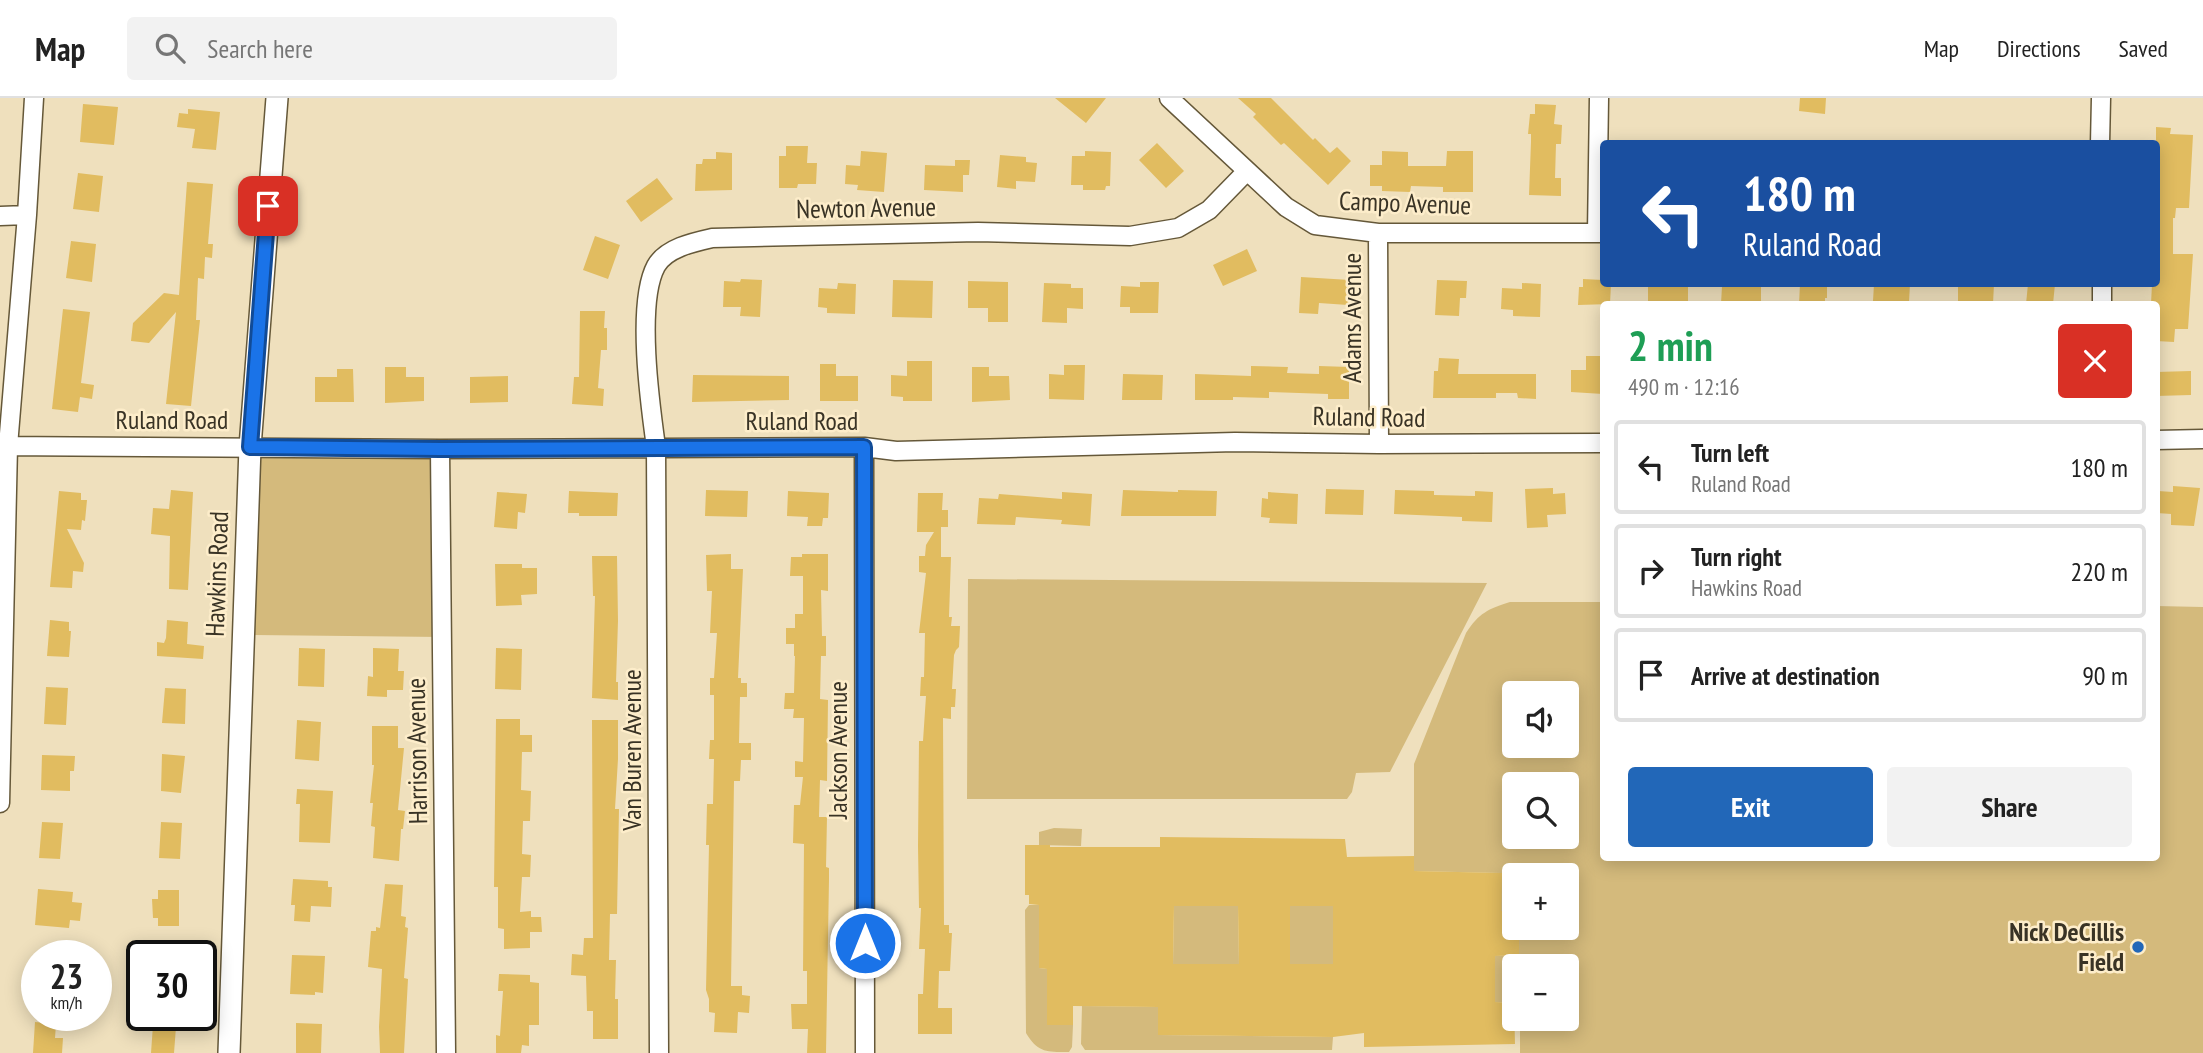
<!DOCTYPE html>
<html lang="en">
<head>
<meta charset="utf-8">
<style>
	body { margin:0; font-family:"PT Sans Narrow",sans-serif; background:#f2f2f2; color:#222; height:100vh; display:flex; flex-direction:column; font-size:26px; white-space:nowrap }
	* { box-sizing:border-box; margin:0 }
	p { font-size:23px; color:#767676 }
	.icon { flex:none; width:38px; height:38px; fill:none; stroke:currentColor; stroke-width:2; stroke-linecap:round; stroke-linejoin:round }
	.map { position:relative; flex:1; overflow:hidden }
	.side { position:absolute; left:1600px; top:203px; width:560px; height:560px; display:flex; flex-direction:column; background:#fff; border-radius:7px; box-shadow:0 4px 18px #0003 }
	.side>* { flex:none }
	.top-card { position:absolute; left:1600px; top:42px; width:560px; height:147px; border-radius:7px; box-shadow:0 4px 18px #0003; background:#1a4fa0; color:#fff; overflow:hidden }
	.tools { position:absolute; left:1502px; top:583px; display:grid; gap:14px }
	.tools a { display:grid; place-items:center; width:77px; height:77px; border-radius:7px; background:#fff; box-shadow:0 4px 18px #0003; font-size:35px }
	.speed { position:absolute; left:21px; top:842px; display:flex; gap:14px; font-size:35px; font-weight:700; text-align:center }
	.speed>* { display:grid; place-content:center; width:91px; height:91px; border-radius:50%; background:#fff; box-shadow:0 4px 18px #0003; line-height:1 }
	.speed small { font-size:18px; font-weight:400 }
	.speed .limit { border:4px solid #111; border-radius:10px; background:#fff; color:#111 }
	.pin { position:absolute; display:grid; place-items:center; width:60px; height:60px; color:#fff; margin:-30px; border-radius:14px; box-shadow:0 4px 10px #0006 }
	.me { position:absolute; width:77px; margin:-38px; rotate:0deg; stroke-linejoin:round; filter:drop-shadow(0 0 5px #0008) }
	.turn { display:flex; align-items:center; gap:24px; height:147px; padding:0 28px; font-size:32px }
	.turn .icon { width:91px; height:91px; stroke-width:2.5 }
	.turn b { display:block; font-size:49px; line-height:60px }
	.round { display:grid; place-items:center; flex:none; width:74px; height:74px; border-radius:7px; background:#f2f2f2 }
	.summary { display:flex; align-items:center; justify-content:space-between; height:119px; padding:0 28px }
	h1 { font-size:42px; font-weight:800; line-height:52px; color:#1e9e55 }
	.action { display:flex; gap:14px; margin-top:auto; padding:14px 28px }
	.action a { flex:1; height:80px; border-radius:7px; background:#2267b8; color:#fff; font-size:28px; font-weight:800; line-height:80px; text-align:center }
	.action a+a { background:#f2f2f2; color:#222 }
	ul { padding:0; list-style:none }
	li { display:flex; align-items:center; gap:21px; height:94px; margin:0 14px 10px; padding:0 14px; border:4px solid #e0e0e0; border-radius:7px }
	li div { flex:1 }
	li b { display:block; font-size:26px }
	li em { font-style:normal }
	header { display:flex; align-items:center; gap:42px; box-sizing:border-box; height:98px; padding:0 35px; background:#fff; border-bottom:2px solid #e0e0e0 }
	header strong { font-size:33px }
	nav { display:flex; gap:38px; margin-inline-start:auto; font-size:24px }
	.search { width:490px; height:63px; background:#f2f2f2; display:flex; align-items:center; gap:18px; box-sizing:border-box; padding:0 24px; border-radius:7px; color:#767676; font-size:26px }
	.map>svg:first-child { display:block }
	.green { fill:#d4ba7c; fill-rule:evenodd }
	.building { fill:#e1bc60; fill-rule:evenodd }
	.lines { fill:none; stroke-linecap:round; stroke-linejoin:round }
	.minor-casing { stroke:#655839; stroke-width:21 }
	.tertiary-casing { stroke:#655839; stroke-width:24 }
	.minor { stroke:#fff; stroke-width:18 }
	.tertiary { stroke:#fff; stroke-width:21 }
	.route-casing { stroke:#114b97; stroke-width:18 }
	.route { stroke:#1a73e8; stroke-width:12 }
	.poi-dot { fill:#2267b8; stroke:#fdedca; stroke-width:2.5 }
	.labels { text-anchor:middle; stroke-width:5; stroke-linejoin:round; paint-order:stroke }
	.street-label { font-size:26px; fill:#393325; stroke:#fdedca }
	.poi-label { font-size:26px; font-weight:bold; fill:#393325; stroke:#fdedca; text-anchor:end }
</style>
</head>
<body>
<header>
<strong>Map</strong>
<div class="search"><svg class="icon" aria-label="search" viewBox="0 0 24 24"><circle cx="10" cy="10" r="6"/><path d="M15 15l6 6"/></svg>Search here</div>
<nav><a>Map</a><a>Directions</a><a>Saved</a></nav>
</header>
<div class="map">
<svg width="2203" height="955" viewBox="0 0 2203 955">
	<rect width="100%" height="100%" fill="#efe0bd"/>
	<path class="green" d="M250 349 440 351 442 539 243 537Z
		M968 481 1487 485 1390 674 1356 675 1352 694 1347 701H967Z
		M1510 504H1603V760H2156V508L2203 509V955H1520V921L1566 920V868H1514V905L1495 904V858L1519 857V830H1566V777H1514V813H1501V775L1414 773V666L1466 535C1479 515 1488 511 1510 504ZM1514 595H1566V648H1514ZM1514 686H1566V738H1514Z
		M1054 730 1082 731 1081 748 1039 747V734Z
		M1029 807H1039V870L1047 871V926L1073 927 1072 949 1069 954C1047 954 1038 955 1026 935L1025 812Z
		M1174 808H1238L1239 866H1173Z
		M1290 808H1333V866H1290Z
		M1082 908 1158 909 1159 937 1333 939 1332 952H1085L1081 946Z"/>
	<path class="building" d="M1055 0H1106L1086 25Z
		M1238 0H1271L1313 42 1315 40 1330 55 1337 49 1351 63 1328 87 1284 45 1281 47 1253 19 1256 16Z
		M1800 0H1826L1825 16 1799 13Z
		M83 6 118 9 114 47 80 44Z
		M1535 6 1556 7 1554 26 1562 27 1561 46H1556L1555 80H1561V98L1529 97 1531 44V36H1528L1530 16H1535Z
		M188 11 220 14 216 52 192 50 195 31 177 29 179 15 188 16Z
		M2156 29 2171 30 2170 36 2193 37 2189 110H2176L2175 120H2173V156H2193L2188 231H2175L2174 244 2156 243V206H2151L2152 186H2156Z
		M1157 45 1184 73 1166 90 1139 62Z
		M786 48H808L807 65H817L816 86H798L797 90H779V58H786Z
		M861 53 887 55 884 94 857 92 858 87 845 86 846 67 860 68Z
		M1085 53 1111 54 1110 88H1106L1105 92H1083V87H1071L1072 58H1085Z
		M1382 53 1408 54V68H1446L1447 53H1473V94H1443V89L1411 88 1410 94 1382 93V88H1370V67H1382Z
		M716 54 732 55V92L695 93 696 66H702L703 61H716Z
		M1000 57 1026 59V64L1037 65 1035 84 1016 83V91L997 89Z
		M955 62H970L969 77H963V94L924 92 925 67 955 68Z
		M78 75 103 78 99 114 73 111Z
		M657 80 673 101 641 124 626 103Z
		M187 84 213 86 208 146H213L212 160 205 159 204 181 198 180 196 222H200L191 308 166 306 176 214 149 245 131 243 133 225 164 195 179 197Z
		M595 138 620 147 608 181 583 172Z
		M71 143 96 146 92 184 66 180Z
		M1247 151 1257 173 1223 188 1213 167Z
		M1301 179 1350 182 1348 207 1319 205 1318 216 1299 215Z
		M741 181 762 182 760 219 740 218 741 209H723L724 183 740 184Z
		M1583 181 1603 182V186H1611L1610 206 1578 207 1579 189H1583Z
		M893 182 933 183 932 220 892 219Z
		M1437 182 1467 183 1466 200H1460L1459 218 1435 217Z
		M968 183 1008 184V224H988V210H968Z
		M1140 184H1159L1158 215H1130V209H1120L1121 188 1140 189Z
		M838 185 856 186 855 216 827 215V210L818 209 819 190 837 191Z
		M1044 185 1071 186V190H1083V211L1067 210V225L1042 224Z
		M1522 185 1541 186 1540 219 1513 218V212L1501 211 1502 190 1522 191Z
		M1648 186 1688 187V206H1648Z
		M1733 186H1761V206H1721L1722 188H1733Z
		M1800 186H1827V200H1825V206H1799Z
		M1874 186H1910L1909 204 1873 203Z
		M1975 186H1994L1993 206H1958V188H1975Z
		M2028 186H2055L2053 206H2026Z
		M63 211 90 214 81 285 94 287 92 301 80 299 78 314 52 311Z
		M580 213H605L604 230H607V252H601L598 290 604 291 603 308 572 306 574 279H579Z
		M1586 258H1603V296L1571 294V272H1586Z
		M1439 260 1459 261 1458 276H1536V301L1518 300 1517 295H1496V300H1433L1434 273H1438Z
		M907 263H932V303H903V299L891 298V277L907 278Z
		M820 266H836V278H858V303H820Z
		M1064 267H1085L1084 302 1049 301V276L1064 277Z
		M1251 268 1288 269 1287 275 1319 276V268L1349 269V301H1328V296L1269 294V300L1233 299V302H1195V276L1251 278Z
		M385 269H406V279H424V303L385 305Z
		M972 269H989V278H1009L1010 302 972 304Z
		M337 271H353L354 304H315V279H337Z
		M2191 273V297L2156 298V274Z
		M1123 276 1163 277 1162 302H1122Z
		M693 277 789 278V302L692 304Z
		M508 278V304L470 305V279Z
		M2173 388 2200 390 2194 428 2171 427V416L2157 415 2158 393 2173 394Z
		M1553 390V396L1565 395 1566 416 1547 417 1548 429 1527 430 1525 391Z
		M1326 391 1364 392 1363 417 1325 416Z
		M171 392 193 394 188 492 169 491 170 438 151 436 153 410 169 411Z
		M706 392 748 393 747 419 705 418Z
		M1123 392 1178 394V392L1217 393 1216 418H1121Z
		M1395 392 1434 393V397L1475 398V393L1493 394 1492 424 1462 423V419L1394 416Z
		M59 393 81 395V402H87L85 423 82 422 81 432 67 431 84 465 83 474 73 473 72 490 50 489Z
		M569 393 618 395 617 418H579V415H568Z
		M788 393 829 395 828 420H823L822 428H807L808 419 787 418Z
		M497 394 527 396 525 415 518 414 517 431 494 429Z
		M1062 394 1092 396 1090 428 1061 426 1062 422 1016 419 1015 427 977 426 979 400 998 401 999 396 1062 401Z
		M1268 394 1298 396 1297 426 1269 425 1270 420 1261 419 1262 400 1268 401Z
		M918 395H943L942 412H948V429H941V459H951L949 519H952L951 528H960L959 549 956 552 954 557 952 591H956L955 609H951V621L943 620 944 827H949V835H952L950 873H939L938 910H952V936H918V896H923L925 851H919L921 810H919L918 748 919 643H923L926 598H920L921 579H924L925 535H919L926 475 919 474V458H925L926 447 934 434H917Z
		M731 456V471H743L738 580H741V585H747V599H740L739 645H751V662H741L740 683H734L731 888H742V897L750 898 749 915 738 914 737 935 714 934 715 915 709 914V901L706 892 709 747H706L707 706H713L714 661H709L710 642H714V597H710V580H714L717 535H710L712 493H707L706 457Z
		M802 456H828V493L821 492 822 538H826V558H821L820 601 828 602 827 683 820 682 819 719H827L826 769 829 770V781L826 955H807L808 931H792L791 906H807V873H803L804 746 793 745 794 707H800L803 679H795V663L803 664 804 620H793L794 611H784L785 595H794L795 558H794V546H786V530H795V516H803V478H790L791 459H802Z
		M592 458H617L618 523 616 584H618V602L592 600 595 498H593Z
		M495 466H522V470H537V496L521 497 522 507 496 508Z
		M50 522 69 524V533H71L69 559 47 558Z
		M167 522 188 524 187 546 204 548 203 561 157 558V544L164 545 166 540Z
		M299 550 325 551 324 589 298 588Z
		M373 550 399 551 398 573H404L403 592H387V599L367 598 368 578 373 579Z
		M496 550 522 551 521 592 495 591Z
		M46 589 68 590 66 627 44 626Z
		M165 590 186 591 185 626 162 625Z
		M496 621H520V637H532V654H522L521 692 531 693 530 723H523L522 756 531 757 530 779H522L520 814 531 813V819H541L542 834H530V850L504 851V831L498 830V789H494Z
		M297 622 321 624 319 663 295 661Z
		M592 622H618V661L615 711H619L617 816H610L609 862H616L615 901H618V941H593V913H587L586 878 571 877 572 856 583 857 584 840H593Z
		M372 628H398V650H404L398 712 405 713 403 731H401L399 763 373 760 375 729 371 728 373 705H370L374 667H372Z
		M162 656 185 658 181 695 161 693Z
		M42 657 75 658 74 673H70V693L41 692Z
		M297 691 333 693 330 745 299 744 300 706H296Z
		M42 724 63 725 60 761 39 760Z
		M161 724 182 725 180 761 159 760Z
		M1160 739 1345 741 1347 759 1414 758V773L1502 775 1501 813H1514V830H1519V857L1495 858V904L1514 905 1515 946 1364 949V935L1333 939 1158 937V909L1073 908V927H1047V871L1039 870V807L1029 806V797H1025V747H1050V749H1160ZM1174 808H1238L1239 866H1173ZM1290 808H1333V866H1290Z
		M293 781 328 783V789H332L331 809 311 808 310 824 294 823 295 807H291Z
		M385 786 403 787 401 818 406 819 405 829 408 830 404 880 408 881 404 955H380L379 929 382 871 368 869 371 833H376V829L380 830Z
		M38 791 73 794 72 804 82 805 80 823 70 822 69 830 35 827Z
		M158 792H179V828H158V820H153L152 801H158Z
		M292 857 325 858 323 895 315 894V897L290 896Z
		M499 876 530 877V884L539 885V927H529V948L522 947 521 955H496V937L500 938 503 893H498Z
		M35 924 56 926 55 940H63L62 955H33Z
		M296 925 322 926 321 955H296Z
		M153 927 176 929 174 955H151Z"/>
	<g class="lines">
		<g class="minor-casing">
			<path id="minor" d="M1169 0 1286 109 1315 127 1378 135H1603
				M2100 46 2101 0
				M0 118 27 117
				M1378 135 1379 346
				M1597 135 1599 0
				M2102 206V186
				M2156 342 2203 341
				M0 348 440 351 864 349 896 353 1235 344 1379 346 1603 345
				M864 349 865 955
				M440 351 446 955
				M0 705 8 348 27 117 34 0
				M659 955 656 349C650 306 636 205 656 168 666 150 694 144 712 140L978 134 1130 138 1178 130 1209 112 1247 73"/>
		</g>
		<g class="tertiary-casing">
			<path id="tertiary" d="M229 955 250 349 277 0"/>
		</g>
		<use href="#minor" class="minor"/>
		<use href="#tertiary" class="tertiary"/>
	</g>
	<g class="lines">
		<g class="route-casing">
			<path id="route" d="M268 108 250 349 440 351 864 349 865 845"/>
		</g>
		<use href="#route" class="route"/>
	</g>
	<circle class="poi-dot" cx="2138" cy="849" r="7"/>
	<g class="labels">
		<g class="street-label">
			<text transform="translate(1405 105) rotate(2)" y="9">Campo Avenue</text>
			<text transform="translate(866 110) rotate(-1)" y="9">Newton Avenue</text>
			<text transform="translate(1352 220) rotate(-90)" y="9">Adams Avenue</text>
			<text transform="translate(1369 319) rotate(1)" y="9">Ruland Road</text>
			<text x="172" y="331">Ruland Road</text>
			<text x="802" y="332">Ruland Road</text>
			<text transform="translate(217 476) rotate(-88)" y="9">Hawkins Road</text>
			<text transform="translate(632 652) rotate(-90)" y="9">Van Buren Avenue</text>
			<text transform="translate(838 652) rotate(-90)" y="9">Jackson Avenue</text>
			<text transform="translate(417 653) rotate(-91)" y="9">Harrison Avenue</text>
		</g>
		<g class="poi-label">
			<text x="2124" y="843">Nick DeCillis<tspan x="2124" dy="30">Field</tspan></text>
		</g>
	</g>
</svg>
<div class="tools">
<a><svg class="icon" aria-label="sound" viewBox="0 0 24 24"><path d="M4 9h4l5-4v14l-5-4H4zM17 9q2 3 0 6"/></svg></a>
<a><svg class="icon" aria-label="search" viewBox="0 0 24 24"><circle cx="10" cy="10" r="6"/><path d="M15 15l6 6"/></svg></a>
<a>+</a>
<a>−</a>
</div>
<div class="speed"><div>23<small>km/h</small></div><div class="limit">30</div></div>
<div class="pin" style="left:268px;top:108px;background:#d93025"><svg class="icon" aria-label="arrive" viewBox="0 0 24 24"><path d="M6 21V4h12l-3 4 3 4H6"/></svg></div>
<svg class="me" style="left:865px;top:845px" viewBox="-20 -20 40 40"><circle r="17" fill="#1a73e8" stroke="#fff" stroke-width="3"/><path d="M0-11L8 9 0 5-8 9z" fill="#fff"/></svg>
<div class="top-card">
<div class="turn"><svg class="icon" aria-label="left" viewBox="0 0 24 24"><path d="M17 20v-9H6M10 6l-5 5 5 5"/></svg><div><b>180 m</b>Ruland Road</div></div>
</div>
<section class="side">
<div class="summary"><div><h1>2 min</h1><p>490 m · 12:16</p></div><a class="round" style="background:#d93025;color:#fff"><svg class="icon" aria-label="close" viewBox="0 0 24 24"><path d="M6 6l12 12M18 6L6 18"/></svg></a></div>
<ul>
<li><svg class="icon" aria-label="left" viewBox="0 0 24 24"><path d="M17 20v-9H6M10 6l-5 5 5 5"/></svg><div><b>Turn left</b><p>Ruland Road</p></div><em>180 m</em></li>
<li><svg class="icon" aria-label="right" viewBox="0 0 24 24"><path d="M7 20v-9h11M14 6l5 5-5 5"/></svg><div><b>Turn right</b><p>Hawkins Road</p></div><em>220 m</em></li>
<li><svg class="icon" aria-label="arrive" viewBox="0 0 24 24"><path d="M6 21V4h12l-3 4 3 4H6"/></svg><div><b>Arrive at destination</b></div><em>90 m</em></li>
</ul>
<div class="action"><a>Exit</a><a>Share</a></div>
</section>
</div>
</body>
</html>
